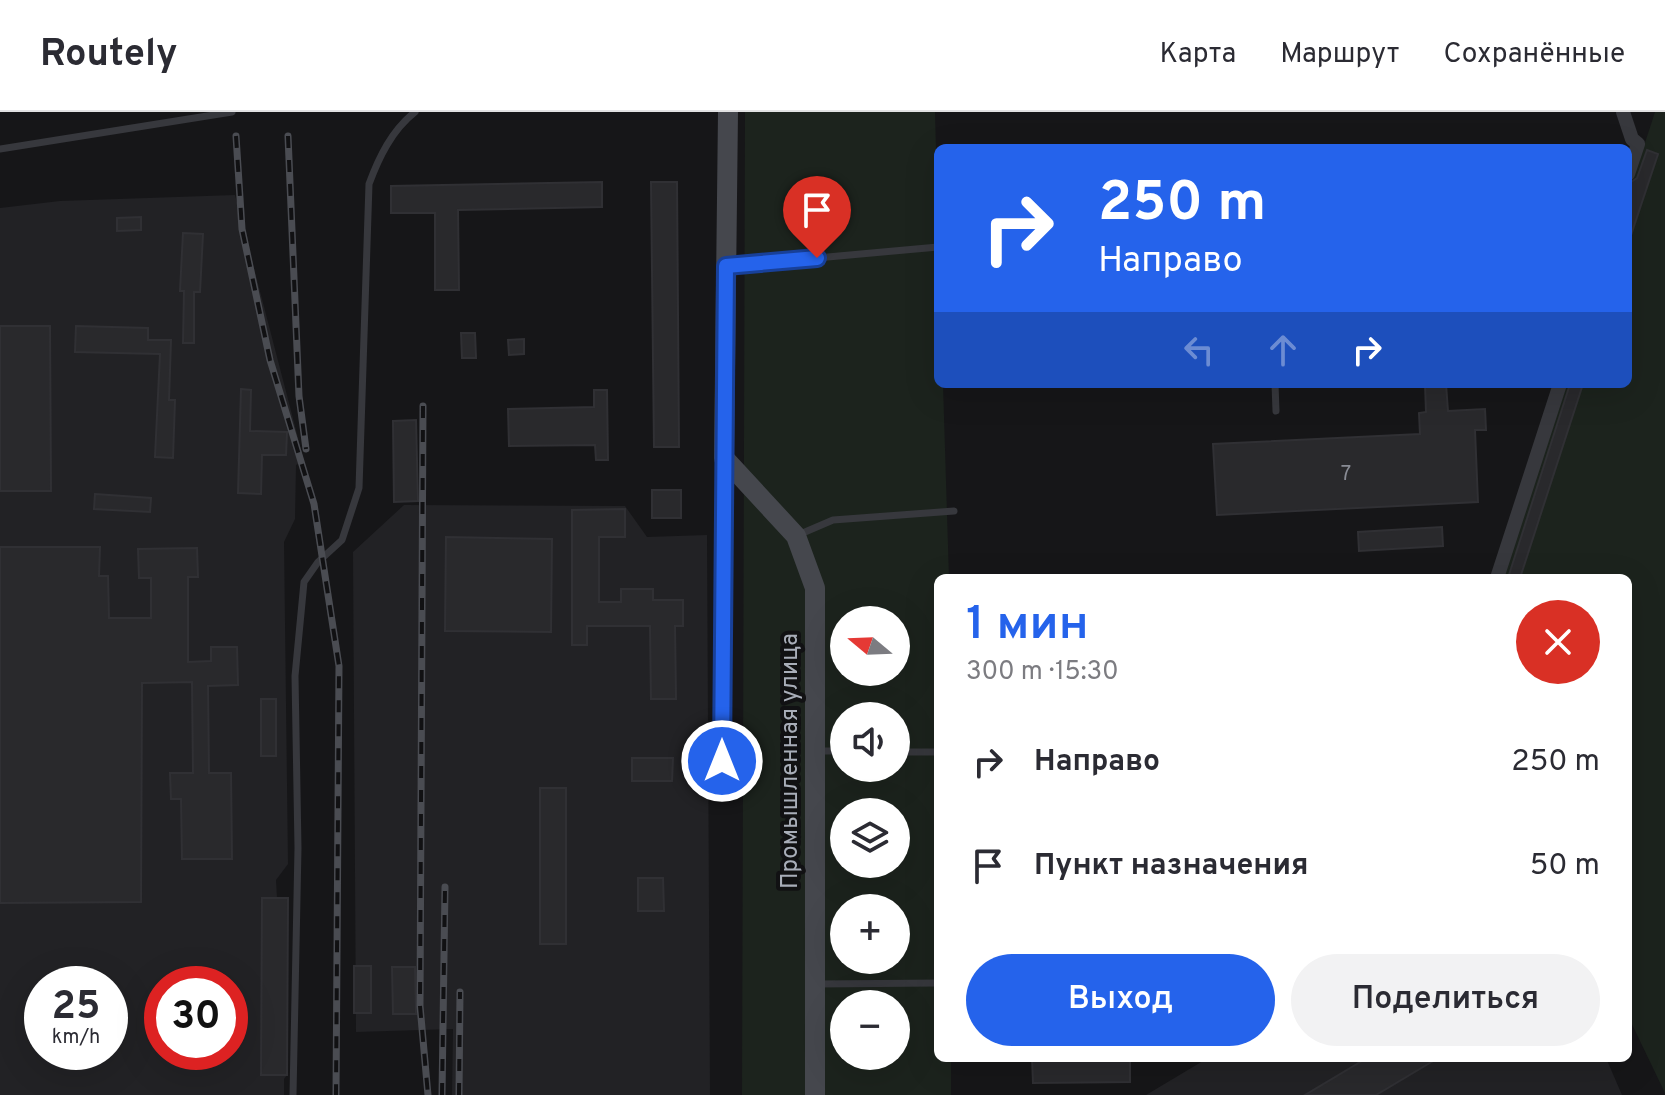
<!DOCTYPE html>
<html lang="ru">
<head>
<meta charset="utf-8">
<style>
	body { margin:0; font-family:Overpass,sans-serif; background:#f2f2f3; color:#2b2b33; height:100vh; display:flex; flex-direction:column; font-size:30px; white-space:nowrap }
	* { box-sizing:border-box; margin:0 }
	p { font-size:26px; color:#7c7c81 }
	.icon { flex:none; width:44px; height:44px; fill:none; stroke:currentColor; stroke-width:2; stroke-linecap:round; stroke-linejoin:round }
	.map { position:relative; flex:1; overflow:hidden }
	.side { position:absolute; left:934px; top:462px; width:698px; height:488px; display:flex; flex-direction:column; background:#fff; border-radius:12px; box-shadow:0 8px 32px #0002 }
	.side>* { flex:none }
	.banner { position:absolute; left:934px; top:32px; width:698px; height:244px; border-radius:12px; box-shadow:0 8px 32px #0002; background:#2563eb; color:#fff; overflow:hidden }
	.needle { width:52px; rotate:289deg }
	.fabs { position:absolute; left:830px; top:494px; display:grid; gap:16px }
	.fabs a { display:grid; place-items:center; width:80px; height:80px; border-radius:50%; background:#fff; box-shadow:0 8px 32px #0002; font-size:40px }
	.speed { position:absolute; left:24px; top:854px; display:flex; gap:16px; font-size:40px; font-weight:700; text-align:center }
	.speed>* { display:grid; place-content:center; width:104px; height:104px; border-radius:50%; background:#fff; box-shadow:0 8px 32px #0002; line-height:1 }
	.speed small { font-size:20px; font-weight:400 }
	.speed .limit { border:12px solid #d22; background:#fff; color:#111 }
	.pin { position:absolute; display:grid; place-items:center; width:68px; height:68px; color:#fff; margin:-82px -34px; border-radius:50% 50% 50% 0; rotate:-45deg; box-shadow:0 0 8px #0007 }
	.pin .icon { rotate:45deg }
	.me { position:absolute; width:88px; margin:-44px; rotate:0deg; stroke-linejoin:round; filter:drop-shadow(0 0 6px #0008) }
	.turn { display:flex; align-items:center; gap:28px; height:168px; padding:0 32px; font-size:36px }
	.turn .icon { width:104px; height:104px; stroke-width:2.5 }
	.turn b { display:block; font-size:56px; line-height:68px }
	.lanes { display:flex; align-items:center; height:76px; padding:0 32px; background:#0003; justify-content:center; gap:40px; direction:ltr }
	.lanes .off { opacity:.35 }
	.round { display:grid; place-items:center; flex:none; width:84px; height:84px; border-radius:42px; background:#f2f2f3 }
	.overview { display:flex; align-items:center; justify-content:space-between; height:136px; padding:0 32px }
	h1 { font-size:48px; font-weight:600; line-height:60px; color:#2563eb }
	.primary-button { display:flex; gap:16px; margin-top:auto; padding:16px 32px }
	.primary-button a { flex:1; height:92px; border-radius:48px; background:#2563eb; color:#fff; font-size:32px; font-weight:600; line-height:92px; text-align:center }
	.primary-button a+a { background:#f2f2f3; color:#2b2b33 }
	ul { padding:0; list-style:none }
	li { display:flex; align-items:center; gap:24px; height:104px; padding:0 32px }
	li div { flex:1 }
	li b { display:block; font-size:30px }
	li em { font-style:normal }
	header { display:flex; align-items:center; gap:48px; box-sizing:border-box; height:112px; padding:0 40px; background:#fff; border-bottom:2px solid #e1e1e2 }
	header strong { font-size:38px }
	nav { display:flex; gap:44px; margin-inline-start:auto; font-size:28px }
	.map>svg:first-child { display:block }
	.built { fill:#222225; fill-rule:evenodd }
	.green { fill:#1c231d; fill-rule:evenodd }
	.building { fill:#29292c; stroke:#303034; stroke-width:2 }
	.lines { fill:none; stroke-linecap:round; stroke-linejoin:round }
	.lane { stroke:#37383d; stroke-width:7 }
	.street { stroke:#37383d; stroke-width:14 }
	.secondary { stroke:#45474d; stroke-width:20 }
	.rail-casing { stroke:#4a4c52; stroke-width:7 }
	.rail { stroke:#111113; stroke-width:4; stroke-dasharray:12; stroke-linecap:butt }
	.route-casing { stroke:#184099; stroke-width:20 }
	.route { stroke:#2563eb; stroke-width:14 }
	.labels { text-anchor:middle; stroke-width:8; stroke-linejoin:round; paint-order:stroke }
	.number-label { font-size:20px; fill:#888b94 }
	.street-label { font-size:24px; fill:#a8adb8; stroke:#111113 }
</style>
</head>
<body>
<header>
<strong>Routely</strong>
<nav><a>Карта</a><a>Маршрут</a><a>Сохранённые</a></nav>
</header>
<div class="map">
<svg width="1665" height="983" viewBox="0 0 1665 983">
	<rect width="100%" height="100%" fill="#161618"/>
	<path class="built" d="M235 83 304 349 296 353 295 407 284 430 288 752 276 768 277 786H288L287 963 284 967V983H0V96L60 89ZM42 872H110V940H42ZM162 872H230V940H162Z
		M404 393 625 394 647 425 707 423 710 983H452L453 917 356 920 353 440Z
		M1208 946H1606L1622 983H1146Z"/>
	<path class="green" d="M745 0H935L938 113V272H943L949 466H938V946H951V983H742ZM844 508H896V560H844ZM844 604H896V656H844ZM844 700H896V752H844ZM844 796H896V848H844ZM844 892H896V944H844Z
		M1655 0H1665V981L1628 904V466H1503L1567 272H1628V83Z"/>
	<path class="building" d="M1647 38 1658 42 1630 126 1628 125V72L1637 66Z
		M602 70V95L458 98 459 178H435V101H391V74Z
		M651 70H677L679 335H654Z
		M141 105V118L117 119V106Z
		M183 121 203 122 200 180H194V231H183L184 179H180Z
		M0 214H50L51 379H0Z
		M76 214 148 216V228H171L169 288H175L173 346 155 345 160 242 75 240Z
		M461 221H475L476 246H462Z
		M524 227V242L509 243 508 228Z
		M1425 272H1446L1448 299 1485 297 1486 318H1475L1478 390 1217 403 1213 332 1420 322 1419 301 1426 300Z
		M1570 272H1583L1520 466H1508Z
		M241 277 251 278 250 319 287 320 286 343H262L261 382 238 381Z
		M594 278H607L608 348H596L595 333 509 334 508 297 594 295Z
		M416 308 418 389 394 390 393 309Z
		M652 378H681V406H652Z
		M95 382 151 386 150 400 94 397Z
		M625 397V425H599V490H621V477H653V488H683V514H675L676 587H651L650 514H587V533H572V398Z
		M1442 415 1443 434 1359 439 1358 420Z
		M446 425 552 427 551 520 445 519Z
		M0 435H100L99 464H108L109 506H151V466H139L138 437 197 436 198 465H188V550L211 549V535H237L238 573 208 574 209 661H231L232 747H182L181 687H171L170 661H193L192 570 142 571 141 790 0 791Z
		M261 587H276V644H261Z
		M632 646H673L672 669H632Z
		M540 676H566V832H540Z
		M638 766H663L664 799H638Z
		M262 786H288L287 963H261Z
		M354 854H371V901H354Z
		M392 855H415L416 902H393Z
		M1032 946H1130V970L1033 971Z
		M1367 946H1438L1376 983H1305Z"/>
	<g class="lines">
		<path class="lane" d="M0 37 232 0
			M728 154 938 135
			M1275 272 1276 299
			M798 423 833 408 954 399
			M817 639H844
			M896 640H938
			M818 872 938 871
			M293 983 298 736 295 564 304 470 318 450 342 428 359 376 369 72C379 45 392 18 415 0"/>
		<path class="street" d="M1623 0 1632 27 1638 32 1628 62
			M1497 466 1560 272
			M722 649 724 346"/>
		<path class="secondary" d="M728 0 724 346 796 424 815 476V983"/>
		<g class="rail-casing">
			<path id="rail" d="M236 24 242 117 270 248 314 392 339 554 336 983
				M288 24 299 284 306 337
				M423 294 420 894 428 983
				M442 983 445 775
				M459 983 460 880"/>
		</g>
		<use href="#rail" class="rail"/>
	</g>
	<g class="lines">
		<g class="route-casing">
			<path id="route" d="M722 649 726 154 817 146"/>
		</g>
		<use href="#route" class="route"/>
	</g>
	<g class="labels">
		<g class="number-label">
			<text x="1346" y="368">7</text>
		</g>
		<g class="street-label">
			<text transform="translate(789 649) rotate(-90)" y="8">Промышленная улица</text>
		</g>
	</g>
</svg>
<div class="fabs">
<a><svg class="needle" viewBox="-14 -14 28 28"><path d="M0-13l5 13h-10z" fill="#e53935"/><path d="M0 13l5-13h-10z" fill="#7c7c81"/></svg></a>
<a><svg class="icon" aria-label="sound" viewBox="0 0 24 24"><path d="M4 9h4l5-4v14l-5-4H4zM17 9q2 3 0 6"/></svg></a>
<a><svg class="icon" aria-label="layers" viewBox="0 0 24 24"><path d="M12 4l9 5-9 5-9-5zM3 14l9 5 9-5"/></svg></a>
<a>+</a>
<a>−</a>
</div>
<div class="speed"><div>25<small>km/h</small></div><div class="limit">30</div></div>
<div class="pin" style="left:817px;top:146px;background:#d93025"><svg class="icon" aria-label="arrive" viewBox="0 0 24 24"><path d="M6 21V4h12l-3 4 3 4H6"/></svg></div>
<svg class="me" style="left:722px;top:649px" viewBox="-20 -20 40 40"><circle r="17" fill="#2563eb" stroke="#fff" stroke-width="3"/><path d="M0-11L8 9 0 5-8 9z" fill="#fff"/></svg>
<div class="banner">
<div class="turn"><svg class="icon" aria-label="right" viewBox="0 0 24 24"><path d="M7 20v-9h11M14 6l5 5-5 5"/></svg><div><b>250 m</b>Направо</div></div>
<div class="lanes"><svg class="icon off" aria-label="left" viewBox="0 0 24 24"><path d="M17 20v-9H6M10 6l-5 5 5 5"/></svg><svg class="icon off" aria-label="ahead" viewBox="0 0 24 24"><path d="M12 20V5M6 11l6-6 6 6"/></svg><svg class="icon" aria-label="right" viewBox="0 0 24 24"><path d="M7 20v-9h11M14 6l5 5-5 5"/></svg></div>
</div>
<section class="side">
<div class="overview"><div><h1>1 мин</h1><p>300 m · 15:30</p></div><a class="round" style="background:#d93025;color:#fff"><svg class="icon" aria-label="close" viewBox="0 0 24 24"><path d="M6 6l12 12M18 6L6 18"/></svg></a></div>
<ul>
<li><svg class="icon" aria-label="right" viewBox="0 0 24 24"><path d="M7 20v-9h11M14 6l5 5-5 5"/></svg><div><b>Направо</b></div><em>250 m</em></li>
<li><svg class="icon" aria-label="arrive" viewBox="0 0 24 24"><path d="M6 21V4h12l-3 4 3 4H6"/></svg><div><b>Пункт назначения</b></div><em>50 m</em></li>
</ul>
<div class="primary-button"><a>Выход</a><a>Поделиться</a></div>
</section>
</div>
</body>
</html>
